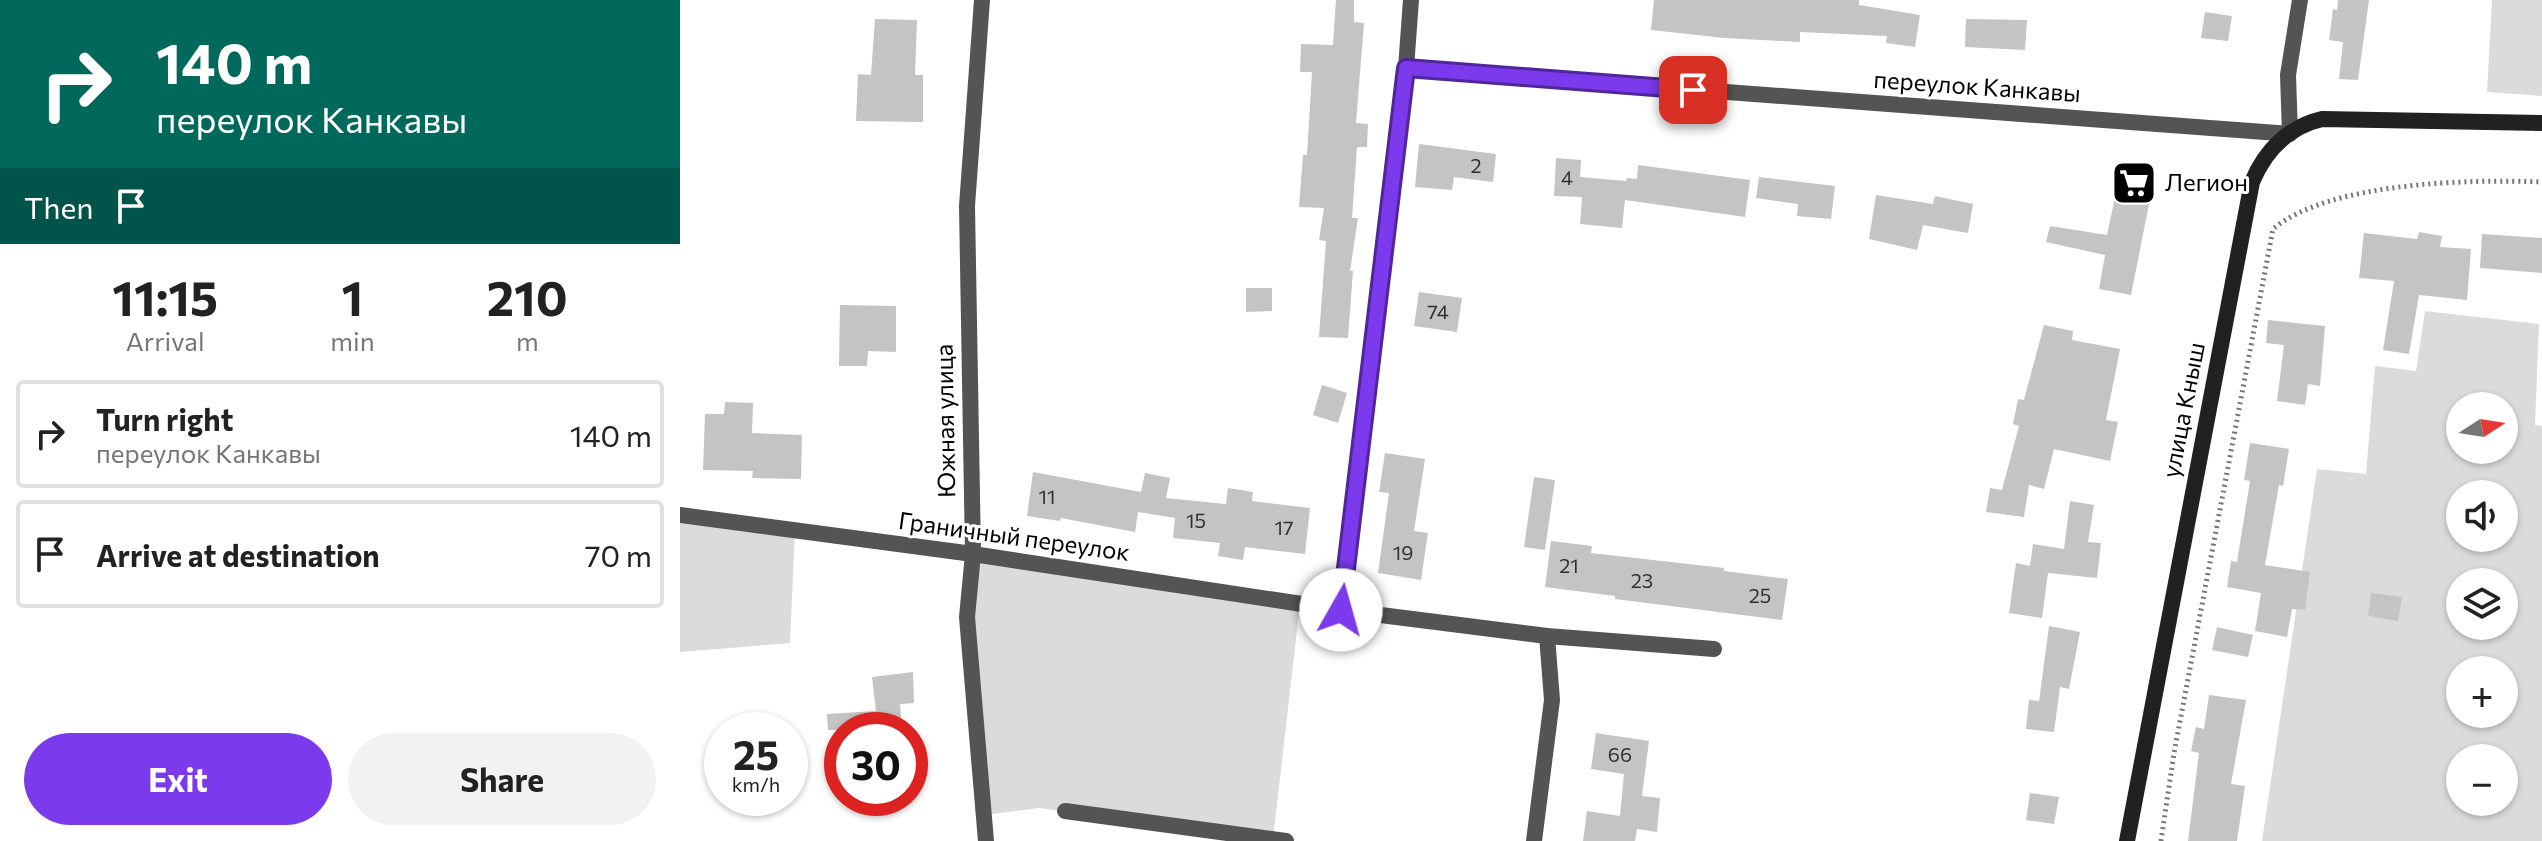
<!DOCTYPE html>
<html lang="en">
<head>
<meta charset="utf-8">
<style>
	body { margin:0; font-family:Commissioner,sans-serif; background:#f2f2f2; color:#222; height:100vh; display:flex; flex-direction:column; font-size:30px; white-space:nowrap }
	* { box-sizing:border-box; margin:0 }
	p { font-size:26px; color:#767676 }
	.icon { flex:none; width:44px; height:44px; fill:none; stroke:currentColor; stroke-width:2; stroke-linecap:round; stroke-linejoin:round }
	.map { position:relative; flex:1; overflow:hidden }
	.sheet { display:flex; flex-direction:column; background:#fff; width:680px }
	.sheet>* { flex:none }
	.banner { background:#00695c; color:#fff; overflow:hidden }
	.needle { width:52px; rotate:78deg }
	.tools { position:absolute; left:1766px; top:392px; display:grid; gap:16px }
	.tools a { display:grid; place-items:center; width:72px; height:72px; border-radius:50%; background:#fff; box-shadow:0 2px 6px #0004; font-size:40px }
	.speed { position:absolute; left:24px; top:712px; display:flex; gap:16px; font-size:40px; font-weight:700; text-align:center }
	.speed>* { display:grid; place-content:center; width:104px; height:104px; border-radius:50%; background:#fff; box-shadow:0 2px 6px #0004; line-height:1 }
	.speed small { font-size:20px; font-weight:400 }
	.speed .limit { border:12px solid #d22; background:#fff; color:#111 }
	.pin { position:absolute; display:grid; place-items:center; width:68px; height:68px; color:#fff; margin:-34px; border-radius:16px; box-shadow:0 4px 12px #0006 }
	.me { position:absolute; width:88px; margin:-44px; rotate:7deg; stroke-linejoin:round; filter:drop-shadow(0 0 6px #0008) }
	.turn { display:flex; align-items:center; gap:28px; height:168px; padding:0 24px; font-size:36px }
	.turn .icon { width:104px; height:104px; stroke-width:2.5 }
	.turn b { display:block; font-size:56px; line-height:68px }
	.then { display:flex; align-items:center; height:76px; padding:0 24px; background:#0003; gap:16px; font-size:30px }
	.eta { display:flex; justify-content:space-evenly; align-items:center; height:136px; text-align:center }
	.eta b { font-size:48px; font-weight:700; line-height:56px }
	.action { display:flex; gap:16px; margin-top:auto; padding:16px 24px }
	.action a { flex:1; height:92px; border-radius:48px; background:#7c3aed; color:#fff; font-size:32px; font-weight:700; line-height:92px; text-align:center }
	.action a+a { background:#f2f2f2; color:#222 }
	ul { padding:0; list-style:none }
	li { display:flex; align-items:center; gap:24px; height:108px; margin:0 16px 12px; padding:0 8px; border:4px solid #e0e0e0; border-radius:8px }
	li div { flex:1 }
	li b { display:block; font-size:30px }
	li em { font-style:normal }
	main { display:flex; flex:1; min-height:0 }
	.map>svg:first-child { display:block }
	.green { fill:#dbdbdb; fill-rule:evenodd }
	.building { fill:#c4c4c4 }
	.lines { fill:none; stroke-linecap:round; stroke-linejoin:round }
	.path { stroke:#767676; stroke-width:5; stroke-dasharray:2 4; stroke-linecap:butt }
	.lane { stroke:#545454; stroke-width:16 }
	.street { stroke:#545454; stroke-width:16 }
	.secondary { stroke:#212121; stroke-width:16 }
	.route-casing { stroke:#51269a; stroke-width:20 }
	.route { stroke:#7c3aed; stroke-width:14 }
	.labels { text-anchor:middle; stroke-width:6; stroke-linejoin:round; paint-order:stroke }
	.number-label { font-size:20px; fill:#313131 }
	.street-label { font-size:24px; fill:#000; stroke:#fff }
	.poi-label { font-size:24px; fill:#000; stroke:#fff; text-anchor:start }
</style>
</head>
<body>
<main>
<section class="sheet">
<div class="banner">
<div class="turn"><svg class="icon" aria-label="right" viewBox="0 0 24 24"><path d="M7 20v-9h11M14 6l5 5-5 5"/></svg><div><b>140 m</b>переулок Канкавы</div></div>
<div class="then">Then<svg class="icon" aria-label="arrive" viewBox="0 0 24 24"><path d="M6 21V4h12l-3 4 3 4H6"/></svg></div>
</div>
<div class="eta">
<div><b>11:15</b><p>Arrival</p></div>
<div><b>1</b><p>min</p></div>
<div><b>210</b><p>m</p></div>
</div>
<ul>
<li><svg class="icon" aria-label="right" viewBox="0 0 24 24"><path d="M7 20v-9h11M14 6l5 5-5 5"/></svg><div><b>Turn right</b><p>переулок Канкавы</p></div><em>140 m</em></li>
<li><svg class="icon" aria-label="arrive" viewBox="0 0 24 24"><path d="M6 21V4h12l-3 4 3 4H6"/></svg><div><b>Arrive at destination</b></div><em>70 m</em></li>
</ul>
<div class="action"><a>Exit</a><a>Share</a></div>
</section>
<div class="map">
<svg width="1862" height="841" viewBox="0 0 1862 841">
	<rect width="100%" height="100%" fill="#fff"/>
	<path class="green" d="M1812 0H1862V96L1807 92Z
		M1745 311 1859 324 1855 425 1862 426V841H1582L1637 469 1686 474 1695 366 1736 371ZM1780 406H1824V450H1780ZM1780 494H1824V538H1780ZM1780 582H1824V626H1780ZM1780 670H1824V714H1780ZM1780 758H1824V802H1780Z
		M0 515 115 531 110 643 0 652Z
		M293 554 620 604 593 839 359 808 304 815 287 617Z"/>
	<path class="building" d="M656 0H674V22L684 23 676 123 688 124 687 147H677L672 218H678L670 271H673L668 338 639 337 646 241 639 240 644 208 619 207 623 155H627L632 72H620L621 44 653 45Z
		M974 0H1179V5L1240 15 1235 47 1206 43 1207 36 1120 32V42L1044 38 971 30Z
		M1658 0H1689L1678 80 1659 79 1663 42 1649 40 1653 9 1657 10Z
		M1525 12 1552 16 1548 41 1521 38Z
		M195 19 237 20 235 75H243V122L176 121 178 74 191 75Z
		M1286 19 1347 20 1345 50 1285 47Z
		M739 144 816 154 813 182 774 177 772 190 735 187Z
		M876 158 901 160 900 177 946 181 947 178 957 179 958 165 1070 180 1065 217 945 200 942 228 900 224 902 197 874 196Z
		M1438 172 1472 175 1470 199 1451 295 1419 289 1425 255 1366 242 1370 226 1427 235 1435 198Z
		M1079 177 1155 186 1151 219 1117 216 1118 204 1076 198Z
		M1196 195 1253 204 1255 196 1293 204 1288 233 1243 225 1237 250 1189 239Z
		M1739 232 1762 236 1760 247 1791 249 1787 300 1739 295 1729 354 1703 350 1714 281 1679 278 1684 233 1737 239Z
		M1802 234 1862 238V273L1800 268Z
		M566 288H592V311L566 312Z
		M739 292 782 298 777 332 734 326Z
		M160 305 216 306V352L188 351 187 366H159Z
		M1588 320 1645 326 1640 386 1628 384 1625 405 1597 401 1604 345 1586 343Z
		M1364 325 1393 331 1392 340 1440 349 1426 420 1438 422 1430 461 1374 449 1364 489 1349 485 1344 517 1306 512 1310 488 1322 490 1339 426 1333 424 1338 399 1344 400Z
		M642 385 667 393 658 423 633 415Z
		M45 402 73 403 72 433 122 435 121 479 72 478 73 471 23 470 25 414H44Z
		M1570 443 1609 449 1603 486 1599 485 1585 565 1630 572 1625 610 1612 609 1607 637 1575 631 1581 593 1547 587 1551 561 1557 562 1570 481 1564 480Z
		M705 453 745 459 734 531 748 533 741 580 698 573 709 493 699 492Z
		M353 472 461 492 465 473 490 478 486 498 546 504 548 488 573 492 572 501 630 508 625 554 565 547 563 560 538 556 540 543 493 538 495 518 458 512 455 532 381 518 380 521 347 516Z
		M854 477 875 480 865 550 844 547Z
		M1390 501 1414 505 1408 542 1421 543 1417 578 1368 573 1362 618 1329 613 1336 563 1350 566 1353 544 1384 549Z
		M871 541 912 546 911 553 1044 568V571L1108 579 1102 620 935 599V596L865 587Z
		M1691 593 1722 597 1718 621 1688 616Z
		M1369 626 1400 632 1389 689 1380 687 1374 732 1346 729 1349 700 1359 701Z
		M1537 627 1573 635 1568 657 1532 650Z
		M233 672 234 703 220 704 222 730H148L147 714 196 711 192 677Z
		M1529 695 1566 700 1551 784 1565 786 1557 841H1508L1519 753 1511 751 1516 727 1524 729Z
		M916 733 969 741 962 796 980 798 977 832 957 829 955 841H903L907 811 940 816 944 774 911 769Z
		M1350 793 1379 797 1374 824 1346 820Z"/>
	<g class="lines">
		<path class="path" d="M1481 841 1494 753 1593 229C1649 182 1790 179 1862 182"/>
		<path class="lane" d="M867 636 1034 649
			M385 811 606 841"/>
		<path class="street" d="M302 0 287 206 293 554 287 617 306 841
			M731 0 726 68 661 610 867 636 872 700 854 841
			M726 68 1610 134 1608 75 1620 0
			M0 515 293 554 661 610"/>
		<path class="secondary" d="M1447 841 1572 182C1585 151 1608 127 1642 119L1862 123"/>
	</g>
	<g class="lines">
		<g class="route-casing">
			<path id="route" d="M661 610 726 68 1013 90"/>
		</g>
		<use href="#route" class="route"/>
	</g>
	<defs>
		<g id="supermarket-square" transform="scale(2.3)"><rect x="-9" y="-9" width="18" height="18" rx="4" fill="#000" stroke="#fff"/><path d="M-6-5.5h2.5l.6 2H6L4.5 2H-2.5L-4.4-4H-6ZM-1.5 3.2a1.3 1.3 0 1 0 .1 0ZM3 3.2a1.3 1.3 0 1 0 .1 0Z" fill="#fff"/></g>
	</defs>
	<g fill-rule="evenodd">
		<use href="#supermarket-square" x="1454" y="183"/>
	</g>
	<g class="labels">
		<g class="number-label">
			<text x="796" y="173">2</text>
			<text x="887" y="185">4</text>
			<text x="758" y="319">74</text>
			<text x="367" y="504">11</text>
			<text x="516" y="528">15</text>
			<text x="604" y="535">17</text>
			<text x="723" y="560">19</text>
			<text x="889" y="573">21</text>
			<text x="962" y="588">23</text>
			<text x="1080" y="603">25</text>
			<text x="940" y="762">66</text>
		</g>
		<g class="street-label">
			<text transform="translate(1297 87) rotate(4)" y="8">переулок Канкавы</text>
			<text transform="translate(1504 410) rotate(-79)" y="8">улица Кныш</text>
			<text transform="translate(266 421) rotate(-91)" y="8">Южная улица</text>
			<text transform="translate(334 537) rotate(8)" y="8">Граничный переулок</text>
		</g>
		<g class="poi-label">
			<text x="1485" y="191">Легион</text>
		</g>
	</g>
</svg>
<div class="tools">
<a><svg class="needle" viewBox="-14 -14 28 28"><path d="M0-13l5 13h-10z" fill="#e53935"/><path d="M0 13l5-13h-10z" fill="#767676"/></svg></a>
<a><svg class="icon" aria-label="sound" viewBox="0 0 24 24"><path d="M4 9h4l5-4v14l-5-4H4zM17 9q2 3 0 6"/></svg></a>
<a><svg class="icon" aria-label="layers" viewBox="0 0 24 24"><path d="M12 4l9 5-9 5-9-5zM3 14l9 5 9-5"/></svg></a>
<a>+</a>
<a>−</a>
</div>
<div class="speed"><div>25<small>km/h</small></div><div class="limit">30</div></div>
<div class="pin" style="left:1013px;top:90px;background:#d93025"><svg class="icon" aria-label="arrive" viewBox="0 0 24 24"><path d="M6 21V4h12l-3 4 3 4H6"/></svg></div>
<svg class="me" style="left:661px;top:610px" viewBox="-20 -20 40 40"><circle r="19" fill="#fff"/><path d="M0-13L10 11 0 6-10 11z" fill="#7c3aed"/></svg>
</div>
</main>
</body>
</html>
